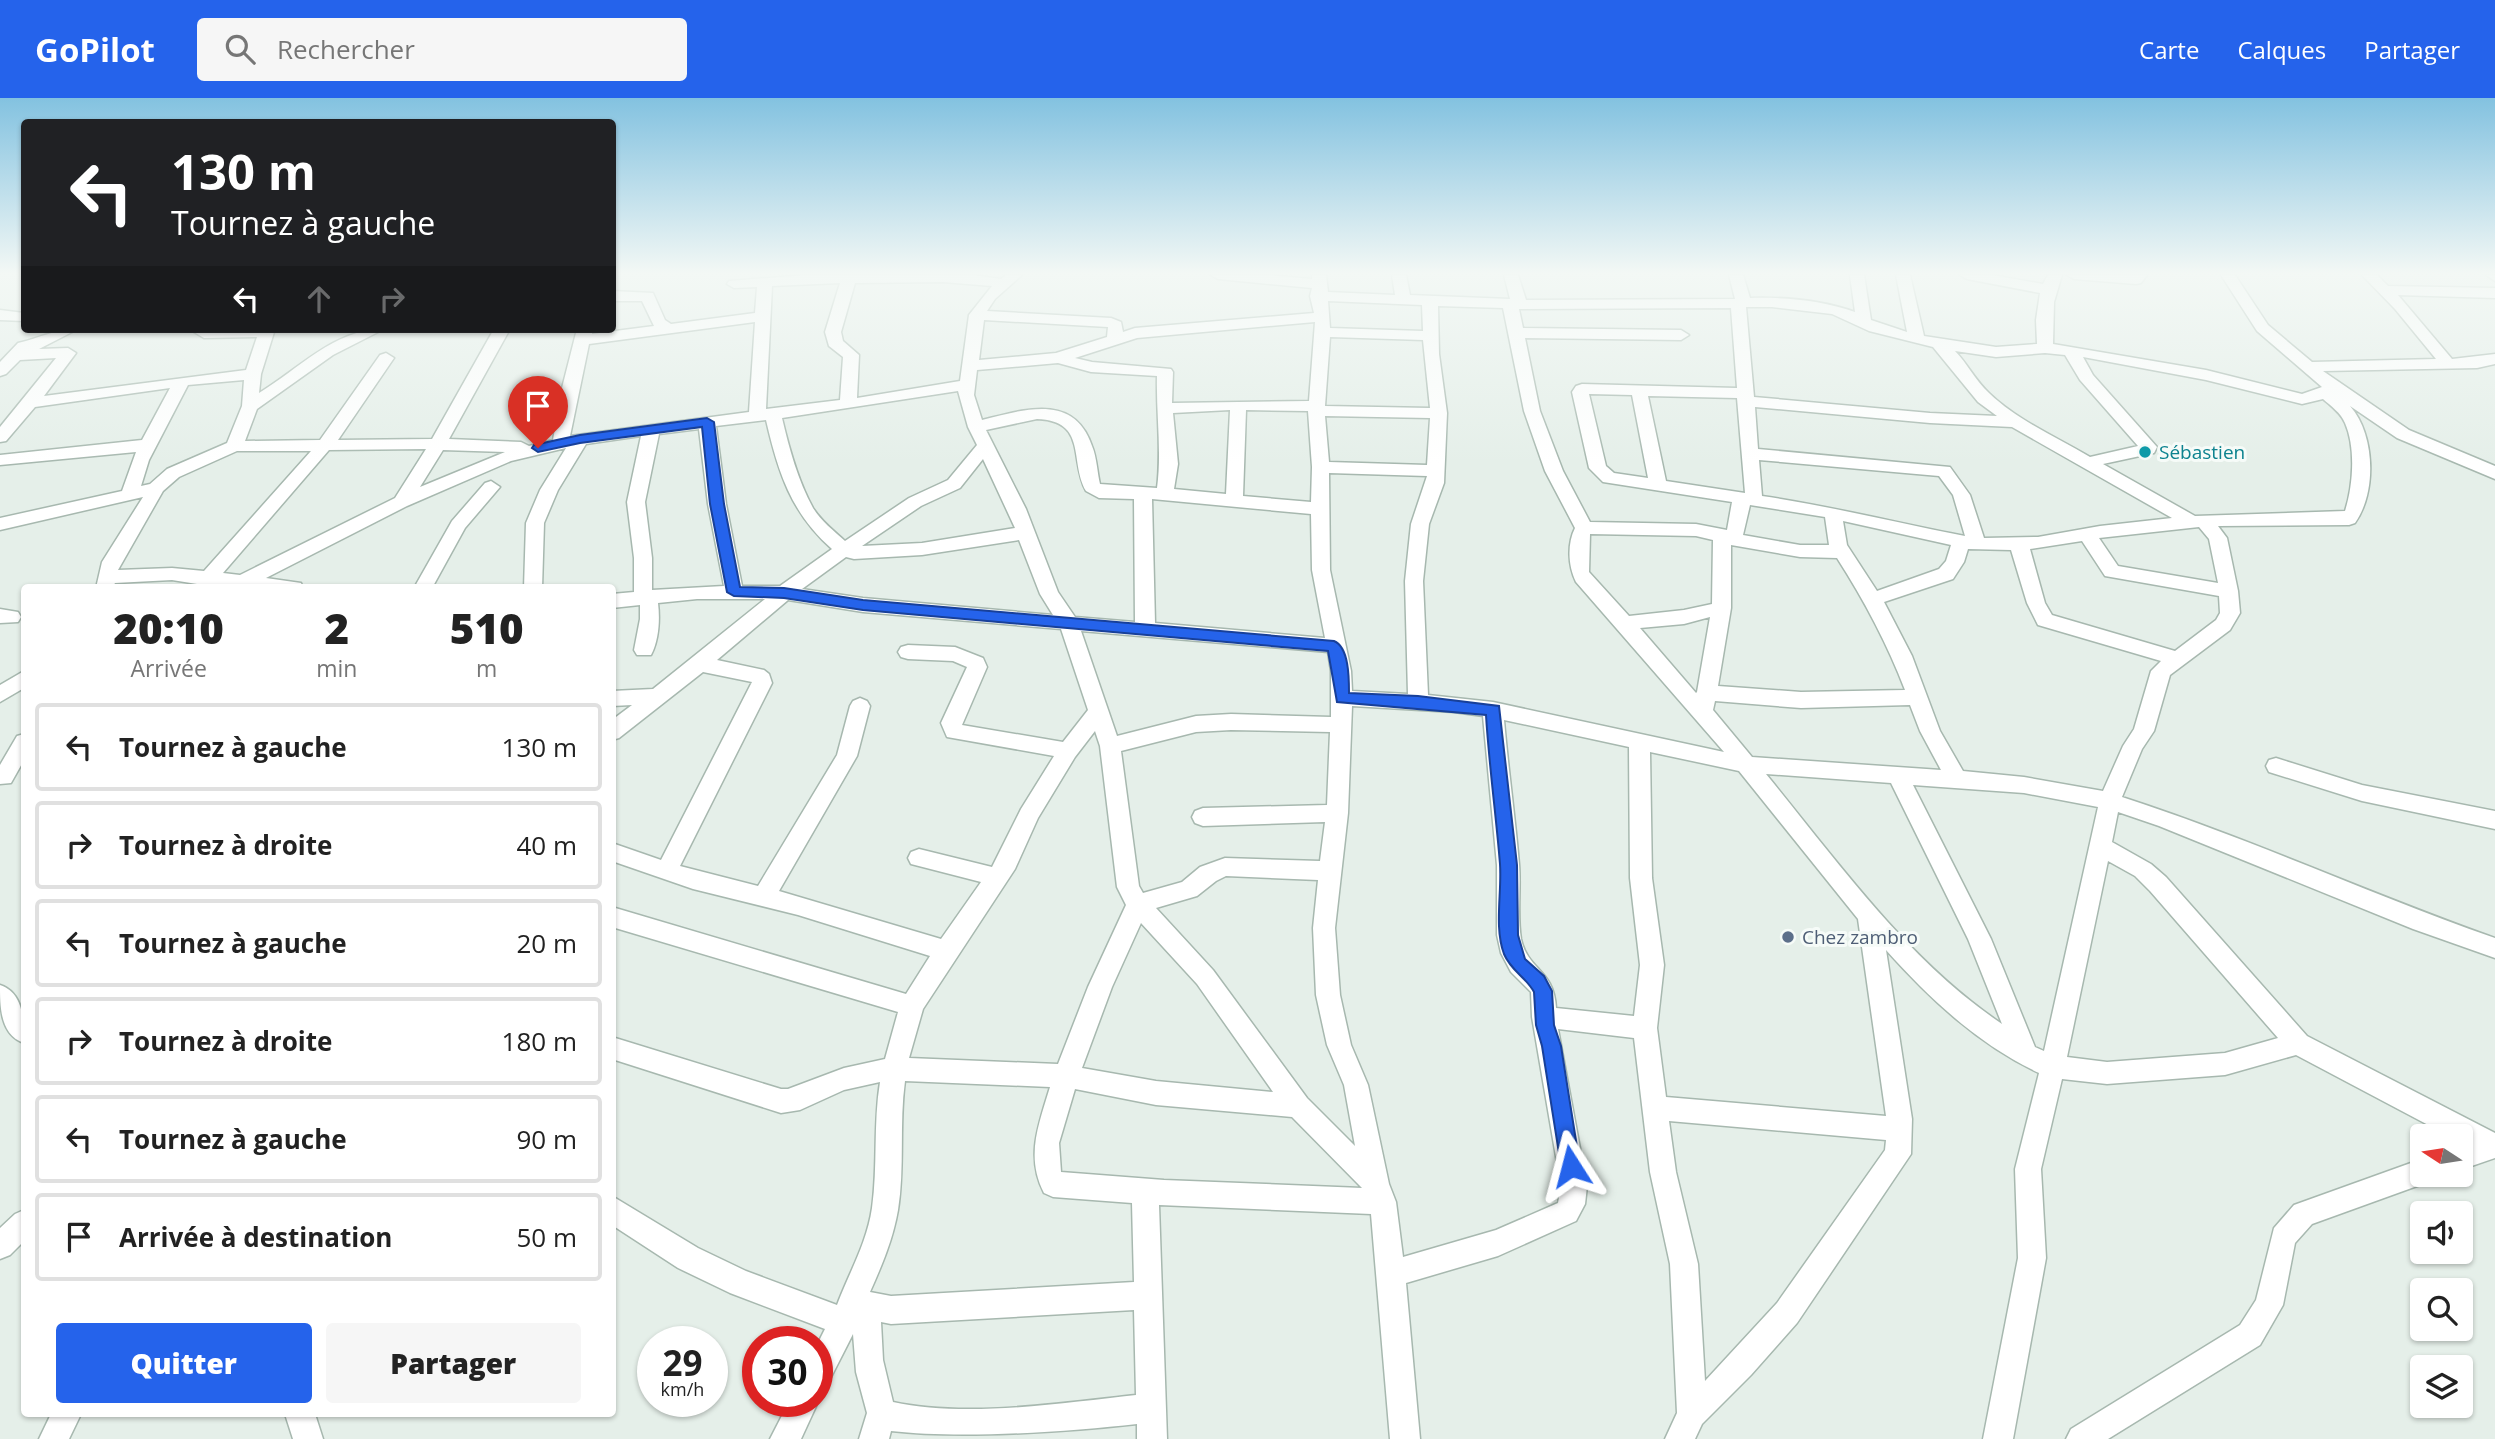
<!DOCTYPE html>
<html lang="fr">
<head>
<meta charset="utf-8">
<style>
	body { margin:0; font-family:"Open Sans",sans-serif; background:#f6f6f6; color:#222; height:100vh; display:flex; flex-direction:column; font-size:26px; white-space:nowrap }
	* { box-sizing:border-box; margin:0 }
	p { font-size:23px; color:#767676 }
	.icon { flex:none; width:38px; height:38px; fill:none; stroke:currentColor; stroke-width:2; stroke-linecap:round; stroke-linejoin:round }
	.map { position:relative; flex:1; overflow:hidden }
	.panel { position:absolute; left:21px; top:486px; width:595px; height:833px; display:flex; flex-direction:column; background:#fff; border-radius:7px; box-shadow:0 2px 5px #0004 }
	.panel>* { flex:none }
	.banner { position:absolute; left:21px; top:21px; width:595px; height:214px; border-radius:7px; box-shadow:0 2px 5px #0004; background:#202124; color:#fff; overflow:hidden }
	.needle { width:46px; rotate:282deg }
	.tools { position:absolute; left:2410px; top:1026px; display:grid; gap:14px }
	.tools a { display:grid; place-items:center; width:63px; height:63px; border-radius:7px; background:#fff; box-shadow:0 2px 5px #0004; font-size:35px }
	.speed { position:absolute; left:637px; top:1228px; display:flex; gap:14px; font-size:35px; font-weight:700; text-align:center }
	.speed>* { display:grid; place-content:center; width:91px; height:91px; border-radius:50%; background:#fff; box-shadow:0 2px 5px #0004; line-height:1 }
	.speed small { font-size:18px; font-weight:400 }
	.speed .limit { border:10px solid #d22; background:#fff; color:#111 }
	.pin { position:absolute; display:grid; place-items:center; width:60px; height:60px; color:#fff; margin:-72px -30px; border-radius:50% 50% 50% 0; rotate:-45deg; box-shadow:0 0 7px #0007 }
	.pin .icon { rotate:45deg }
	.me { position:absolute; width:77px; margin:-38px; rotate:351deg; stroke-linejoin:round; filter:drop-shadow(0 0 5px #0008) }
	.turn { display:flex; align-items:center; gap:24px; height:147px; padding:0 35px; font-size:32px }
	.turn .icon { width:91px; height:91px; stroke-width:2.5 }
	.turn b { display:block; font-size:49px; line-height:60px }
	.lanes { display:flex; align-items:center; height:66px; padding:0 35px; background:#0003; justify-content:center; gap:35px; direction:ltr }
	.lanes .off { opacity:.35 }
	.eta { display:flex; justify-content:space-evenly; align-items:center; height:119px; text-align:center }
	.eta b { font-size:42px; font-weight:800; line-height:49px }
	.action { display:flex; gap:14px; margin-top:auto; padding:14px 35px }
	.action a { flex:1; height:80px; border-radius:7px; background:#2563eb; color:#fff; font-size:28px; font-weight:800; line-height:80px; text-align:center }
	.action a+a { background:#f6f6f6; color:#222 }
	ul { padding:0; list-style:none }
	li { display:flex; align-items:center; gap:21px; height:88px; margin:0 14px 10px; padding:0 21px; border:4px solid #e0e0e0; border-radius:7px }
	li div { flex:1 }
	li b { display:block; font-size:26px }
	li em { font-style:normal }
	header { display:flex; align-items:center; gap:42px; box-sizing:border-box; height:98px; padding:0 35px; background:#2563eb; color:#fff }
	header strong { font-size:33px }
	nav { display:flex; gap:38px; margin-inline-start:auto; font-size:24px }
	.search { width:490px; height:63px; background:#f6f6f6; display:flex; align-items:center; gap:18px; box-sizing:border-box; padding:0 24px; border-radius:7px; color:#767676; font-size:26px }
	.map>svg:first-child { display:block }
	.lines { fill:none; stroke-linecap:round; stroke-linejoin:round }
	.street-casing { stroke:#a7b8af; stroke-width:3 }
	.street { fill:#fff; fill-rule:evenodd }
	.route { fill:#2563eb; stroke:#184099; stroke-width:2 }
	.culture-dot { fill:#0f9aa8; stroke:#f6fbf8; stroke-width:2.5 }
	.service-dot { fill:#5c6f8a; stroke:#f6fbf8; stroke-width:2.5 }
	.labels { text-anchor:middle; stroke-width:6; stroke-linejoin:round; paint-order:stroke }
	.culture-label { font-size:19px; fill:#0d838f; stroke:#f6fbf8; text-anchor:start }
	.service-label { font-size:19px; fill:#4e5e75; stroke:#f6fbf8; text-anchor:start }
</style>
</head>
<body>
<header>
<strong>GoPilot</strong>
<div class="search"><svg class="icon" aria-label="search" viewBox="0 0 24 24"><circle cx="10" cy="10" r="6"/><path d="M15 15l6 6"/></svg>Rechercher</div>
<nav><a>Carte</a><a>Calques</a><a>Partager</a></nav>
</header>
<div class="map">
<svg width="2495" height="1341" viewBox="0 0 2495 1341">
	<rect width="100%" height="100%" fill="#e5efe9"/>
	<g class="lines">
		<g class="street-casing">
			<path id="street" d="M807 177H973L1001 181 1006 177H1022L995 201 987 213 1111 220 1121 224 1123 234 1135 230 1314 215 1310 198 1312 190 1218 181 1211 177H1268L1312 181V177H1326L1328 194 1395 197 1392 177H1406L1410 197 1510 201 1504 177H1518L1526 202 1735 201 1729 177H1743L1750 200C1784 199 1822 202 1855 214L1850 177H1864L1871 222 1907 234 1896 177H1910L1924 238 1996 249 2037 246 2036 222 2040 195 1967 181 1960 177H1992L2043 186 2048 177H2062L2054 204 2053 246 2206 272 2302 296 2322 289 2257 233 2221 177H2235L2268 227 2312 264 2436 261 2395 211 2362 177H2377L2388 188 2495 190V200L2398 197 2452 261 2495 256V266L2477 270 2323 273 2409 332 2495 368V381L2397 340 2350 308C2375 336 2377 394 2355 425L2349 427 2218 428 2227 440 2238 493 2240 515 2230 532 2170 577 2154 633 2142 651 2122 699C2249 740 2370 796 2495 840V860L2413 831 2159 728 2118 714 2112 744 2151 766 2166 779 2307 938 2495 1035V1060L2460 1072V1047L2465 1046 2460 1044V1038H2449L2296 957 2225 977 2107 986 2062 981 2041 1071 2046 1160 2013 1341H1983L2018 1160 2015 1071 2039 975C1979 947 1930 901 1886 852L1912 1021 1911 1056 1797 1225 1751 1277 1702 1326 1695 1341H1665L1677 1315 1670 1166 1650 1074 1634 940 1558 931 1587 1088 1585 1106 1576 1123 1498 1158 1406 1185 1420 1341H1390L1371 1116 1159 1107 1167 1341H1137V1326C1067 1334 959 1341 891 1333L889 1341H859L867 1315 856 1274 853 1236 827 1287 817 1291V1247L825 1231 730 1195 678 1170 612 1127V1098L698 1150 746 1173 837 1207C849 1175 867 1145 872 1110 878 1068 873 1026 880 984L844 992 800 1012 781 1015 612 961V939L781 991H788L844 970 885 961 898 914 612 829V809L906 896 930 858 798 817 693 791 612 763V745L661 762 752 584 703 574 619 640 612 642V622L632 607 612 608V593L653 591 765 501H697L658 505C660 521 659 542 651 557H637L634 552 640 521V507L612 510V496L634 494V460L627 404 641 338 586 346 558 392 544 425 542 490H524L526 425 540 392 566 350 511 363 407 408 266 480 301 485 303 490H222L172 482 115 485 112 490H96L102 464 143 399 0 432V420L122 393 136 354 0 367V357L142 342 170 290 35 309 6 343 0 344V329L56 260 20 262 6 276 0 278V264L18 245C40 240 55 231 78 231L39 251 68 250 76 255 44 298 246 272 257 239 204 240 189 231H275L261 276 259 295C299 271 334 231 384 231L333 257 257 311 245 343 320 342 380 257 386 255 394 260 338 342 432 341 494 231H510L449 341 521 344 529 348 553 342 562 290 577 231H593L592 236 654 228 642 203H612V193L653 195 665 222 671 226 755 215 757 189 734 190 727 186 729 183ZM943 184 992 188 969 217 960 283 857 300 859 257 843 243 841 234 855 185ZM840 185 825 234 829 248 843 259 840 302 766 311 772 188ZM1328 203 1422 207 1423 233 1330 230ZM1438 208 1503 210 1524 313 1545 373 1575 430C1567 446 1568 468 1576 484L1724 654 1493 604 1428 597 1423 483 1429 426 1444 385 1447 315 1439 256ZM1746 209H1772L1832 216 1869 233 1933 249 1978 304 1997 318 1930 315 1754 299ZM1731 210 1737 290 1582 286 1576 288 1572 294 1589 370 1603 384 1732 404 1727 432 1696 426 1590 424 1563 373 1540 313 1525 240 1681 242 1689 237 1681 232 1523 230 1519 211ZM984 222 1108 229 1107 239 1056 255 979 262ZM755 224 749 314 570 338 589 246ZM1315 224 1309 303 1172 305 1173 274 1171 271 1092 264 1075 260 1137 240ZM1330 239 1423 242 1430 310 1325 308ZM1955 253 1996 259 2045 255 2065 257 2080 282 2138 348 2090 359C2056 339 2017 322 1989 295 1975 282 1967 265 1955 253ZM2083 259 2206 282 2302 306 2323 301C2331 308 2341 315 2345 325 2356 350 2353 388 2345 413L2195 418 2103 366 2154 355 2157 349 2093 277ZM1058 265 1091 274 1157 278C1156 316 1162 353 1157 390L1100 386C1097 374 1097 360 1092 348 1074 294 1023 312 982 322L974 297 977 272ZM244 282 242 308 227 345 167 371 150 386 141 388 149 362 188 287ZM958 293 968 329 977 347 948 382 909 400 845 443C834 433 821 423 813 410 798 383 789 350 782 320ZM1589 296 1632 297 1648 380 1614 375 1606 368ZM1648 298 1737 300 1745 395 1666 383ZM1755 309 1930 325 2012 329 2172 420 2100 428 2038 439 1984 440 1970 397 1950 369 1758 351ZM1230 312 1226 396 1174 391 1178 366 1173 315ZM1246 312 1308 313 1312 369 1311 404 1243 398ZM1325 318 1430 320 1427 367 1329 364ZM1037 321C1088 323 1069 363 1086 393L1099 400 1134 401 1135 524 1075 519 1058 494 1026 411 986 332ZM766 322C778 374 791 415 832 451L780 488H742L726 406 716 328ZM699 331 708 406 724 488 652 492V460L645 404 659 336ZM426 351 395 400 240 477 223 475 329 352ZM443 352 505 354 420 389ZM237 353H311L204 473 172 470 118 472 163 393 179 379ZM983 361 1015 430 922 445 862 448 921 408 960 390ZM1759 362 1939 378 1953 397 1965 438C1897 425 1831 408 1762 398ZM1329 375 1427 378 1411 426 1405 483 1408 596 1352 593 1351 573 1330 472ZM1152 401 1311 416 1312 472 1325 540 1155 525ZM1750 407 1825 419 1829 447H1800L1743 437ZM1843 423 1951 447 1946 463 1939 471 1877 493 1847 447ZM2199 429 2209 441 2218 485 2118 468 2099 440ZM1590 436 1696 438 1713 442 1712 506 1684 512 1629 518 1589 474ZM1019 442 1040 496 1053 517 863 500 802 491 846 459 854 461 922 457ZM2082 443 2105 478 2219 498 2220 515 2216 522 2175 553 2052 517 2045 505 2030 451ZM1731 447 1800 459 1837 460C1864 502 1887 545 1905 592L1801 594 1718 588 1731 510ZM1968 451 2011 452 2027 505 2038 527 2161 563 2151 573 2134 631 2123 648 2103 693 2024 679 1963 673 1940 633 1912 558 1884 504 1953 481 1964 464ZM788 502 863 514 1061 531 1088 612 1063 644 962 627 987 569 983 560 955 549 908 547 901 549 898 554 901 559 908 561 953 563 967 569 941 625 947 639 1054 658 1021 711 992 769 919 751 911 754 908 760 911 766 981 784 941 841 779 793 857 658 870 608 867 603 860 600 853 603 850 608 837 657 758 788 680 768 772 585 769 576 764 572 717 562ZM1710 519 1697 594 1696 595 1640 530 1684 526ZM1081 533 1328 554 1331 573V619L1231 616 1196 618 1117 638ZM1715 603 1801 610 1910 607 1920 633 1941 672 1752 659 1713 612ZM1352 608 1454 614 1483 618 1497 767V837L1501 855 1511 874 1531 894 1532 919 1561 1088 1558 1105 1496 1132 1403 1159 1396 1104 1389 1086 1368 987 1351 947 1340 897 1335 830 1348 715ZM1504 622 1629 649 1630 780 1640 867 1634 918 1556 910C1554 871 1528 873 1521 841 1517 817 1521 790 1519 766 1515 718 1508 670 1504 622ZM1231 632 1330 634 1327 707 1203 710 1195 713 1192 719 1195 725 1203 728 1325 724 1320 763 1225 760 1200 769 1182 784 1143 795 1139 788 1121 653 1196 634ZM1095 633 1100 648 1117 789 1126 807 1088 889 1058 966 909 960 923 911 1015 771 1038 720 1075 659ZM1650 654 1739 673 1858 821 1886 1018 1666 999 1657 930 1664 867 1652 780ZM1766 676 1891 685 1968 841 2002 926C1907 862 1838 764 1766 676ZM1913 687 2024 695 2098 709 2044 953 2035 949 1991 841ZM2108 763 2135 778 2150 793 2278 940 2225 955 2107 964 2067 959ZM1226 778 1318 782 1313 830 1316 897 1327 947 1344 987 1355 1048 1307 1000 1213 872 1156 810 1197 798 1216 783ZM1141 825 1197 886 1273 994 1156 983 1082 970 1112 889ZM905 983 1050 989C1039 1026 1025 1058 1044 1095L1053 1099 1132 1105 1134 1184 891 1198 870 1194C882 1167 893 1141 898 1112 905 1070 899 1025 905 983ZM1075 991 1156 1007 1292 1019 1362 1090 1164 1082 1061 1074 1059 1045ZM1669 1023 1886 1042 1885 1052 1777 1205 1705 1283 1698 1166 1676 1074ZM1134 1212 1136 1297C1063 1305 965 1320 893 1304L883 1262 881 1224 891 1226Z
				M2067 177H2147L2141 185 2136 186 2074 181Z
				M2486 177H2495V183Z
				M0 212 24 215V223L0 222Z
				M491 383 500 389 465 430 432 490H414L452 423 485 385Z
				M0 511 18 514 21 519 18 524 0 525Z
				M24 573V590L0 604V587Z
				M24 636V662L11 685 0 686V667L17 638Z
				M2276 660 2362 687 2495 713V731L2362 703 2269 674 2266 668 2269 662Z
				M0 887C24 895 24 923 24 945 0 937 0 908 0 887Z
				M2422 1061V1076H2434L2431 1083 2312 1126 2295 1145 2283 1207 2260 1247 2108 1341H2066L2071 1331 2240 1227 2256 1202 2274 1130 2294 1107Z
				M24 1112V1143L10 1157 0 1161V1130L15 1116Z
				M817 1301 818 1304 801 1341H770L789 1304H817Z
				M51 1316H81L69 1341H39Z
				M285 1316H315L323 1341H293Z"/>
		</g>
		<use href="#street" class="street"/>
	</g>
	<linearGradient id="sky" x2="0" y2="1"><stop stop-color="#83c2e0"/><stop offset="0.48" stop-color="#f3f8f5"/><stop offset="1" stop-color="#f3f8f5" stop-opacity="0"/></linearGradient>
	<rect width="2495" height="365" fill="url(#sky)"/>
	<path class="route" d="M707 320 714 324 724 406 740 489 784 490 863 502 1334 543C1349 549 1349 580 1349 595L1418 598 1499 608 1517 767 1518 837 1525 861 1544 878 1552 893 1554 927 1561 948 1580 1068 1578 1075 1571 1077 1564 1075 1561 1068 1542 948 1536 927 1534 894C1526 879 1511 873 1504 856 1494 829 1502 795 1500 766 1496 716 1489 667 1486 617L1337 604 1328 553 863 512 784 500 734 498 727 494 710 406 702 329 580 345 538 354 532 350 534 347 580 337Z"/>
	<circle class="culture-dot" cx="2145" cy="354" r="7"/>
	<circle class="service-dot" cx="1788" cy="839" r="7"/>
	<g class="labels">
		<g class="culture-label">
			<text x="2159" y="361">Sébastien</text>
		</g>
		<g class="service-label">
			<text x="1802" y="846">Chez zambro</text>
		</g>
	</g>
</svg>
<div class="tools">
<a><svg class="needle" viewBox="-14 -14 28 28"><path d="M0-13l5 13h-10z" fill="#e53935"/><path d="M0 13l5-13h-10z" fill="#767676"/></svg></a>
<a><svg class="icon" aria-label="sound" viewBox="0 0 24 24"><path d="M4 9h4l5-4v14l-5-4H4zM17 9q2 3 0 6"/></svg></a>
<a><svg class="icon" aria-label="search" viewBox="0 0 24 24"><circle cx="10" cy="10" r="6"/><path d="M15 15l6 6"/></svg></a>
<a><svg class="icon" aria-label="layers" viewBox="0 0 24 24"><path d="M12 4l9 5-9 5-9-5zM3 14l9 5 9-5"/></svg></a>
</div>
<div class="speed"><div>29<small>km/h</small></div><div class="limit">30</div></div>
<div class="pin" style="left:538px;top:350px;background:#d93025"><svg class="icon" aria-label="arrive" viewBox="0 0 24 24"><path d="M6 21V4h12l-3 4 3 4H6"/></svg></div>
<svg class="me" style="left:1571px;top:1068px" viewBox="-20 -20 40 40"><path d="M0-17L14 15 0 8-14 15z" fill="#2563eb" stroke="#fff" stroke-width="4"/></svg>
<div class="banner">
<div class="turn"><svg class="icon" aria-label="left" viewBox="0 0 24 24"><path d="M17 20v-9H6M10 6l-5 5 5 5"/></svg><div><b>130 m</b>Tournez à gauche</div></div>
<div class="lanes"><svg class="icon" aria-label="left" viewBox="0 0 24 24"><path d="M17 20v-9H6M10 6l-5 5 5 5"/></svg><svg class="icon off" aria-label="ahead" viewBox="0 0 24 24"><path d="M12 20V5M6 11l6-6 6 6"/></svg><svg class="icon off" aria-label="right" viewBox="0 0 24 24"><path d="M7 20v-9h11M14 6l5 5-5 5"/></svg></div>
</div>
<section class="panel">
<div class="eta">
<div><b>20:10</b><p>Arrivée</p></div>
<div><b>2</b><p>min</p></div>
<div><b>510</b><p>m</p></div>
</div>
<ul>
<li><svg class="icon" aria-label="left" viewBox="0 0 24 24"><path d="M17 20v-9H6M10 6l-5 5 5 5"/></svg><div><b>Tournez à gauche</b></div><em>130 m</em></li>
<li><svg class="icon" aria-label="right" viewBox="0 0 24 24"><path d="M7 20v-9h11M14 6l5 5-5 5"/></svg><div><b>Tournez à droite</b></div><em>40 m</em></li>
<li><svg class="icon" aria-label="left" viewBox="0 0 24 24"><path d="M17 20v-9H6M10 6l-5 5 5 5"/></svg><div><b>Tournez à gauche</b></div><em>20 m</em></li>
<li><svg class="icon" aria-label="right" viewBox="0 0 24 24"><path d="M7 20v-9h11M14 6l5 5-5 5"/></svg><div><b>Tournez à droite</b></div><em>180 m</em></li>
<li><svg class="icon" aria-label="left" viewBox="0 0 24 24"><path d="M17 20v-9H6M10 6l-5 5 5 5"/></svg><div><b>Tournez à gauche</b></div><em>90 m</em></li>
<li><svg class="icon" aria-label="arrive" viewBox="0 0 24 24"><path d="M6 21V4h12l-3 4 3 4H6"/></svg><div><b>Arrivée à destination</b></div><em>50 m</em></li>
</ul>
<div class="action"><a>Quitter</a><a>Partager</a></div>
</section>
</div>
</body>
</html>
